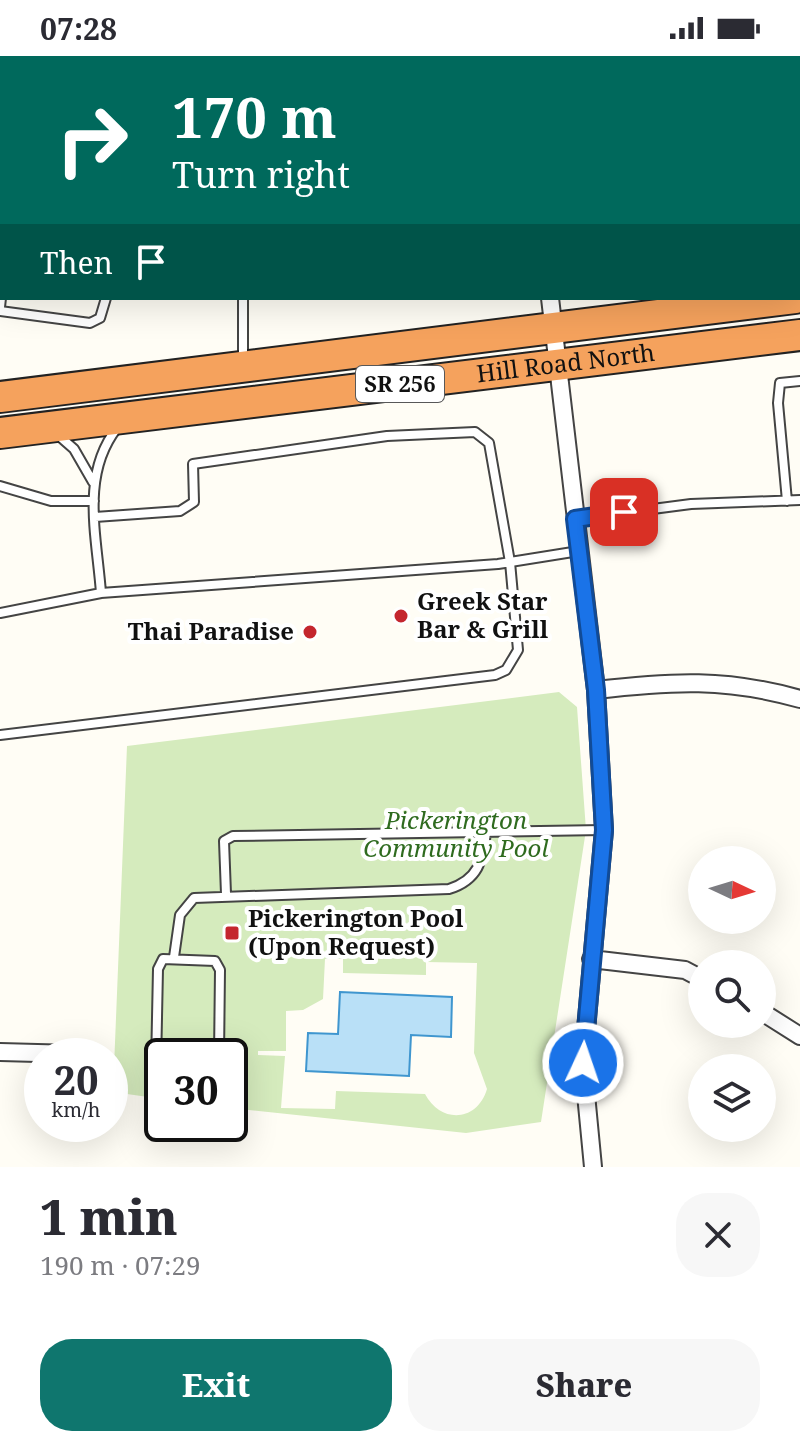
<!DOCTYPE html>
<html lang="en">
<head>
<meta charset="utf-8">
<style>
	body { margin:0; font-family:"Noto Serif",serif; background:#f7f7f7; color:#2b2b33; height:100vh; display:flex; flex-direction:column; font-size:30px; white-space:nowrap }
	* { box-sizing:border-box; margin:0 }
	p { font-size:26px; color:#7c7c81 }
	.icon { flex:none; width:44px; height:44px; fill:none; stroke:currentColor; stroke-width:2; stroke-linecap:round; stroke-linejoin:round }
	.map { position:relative; height:1111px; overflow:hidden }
	.panel { display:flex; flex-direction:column; background:#fff; flex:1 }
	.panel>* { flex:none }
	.guide { position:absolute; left:0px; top:0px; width:800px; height:244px; box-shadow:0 8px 32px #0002; background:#00695c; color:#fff; overflow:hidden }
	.needle { width:52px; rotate:94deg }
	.tools { position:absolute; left:688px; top:790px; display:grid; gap:16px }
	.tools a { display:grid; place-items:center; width:88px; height:88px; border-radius:50%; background:#fff; box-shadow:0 8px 32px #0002; font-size:40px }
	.speed { position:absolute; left:24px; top:982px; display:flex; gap:16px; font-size:40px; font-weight:700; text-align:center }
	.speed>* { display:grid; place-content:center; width:104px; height:104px; border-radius:50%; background:#fff; box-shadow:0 8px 32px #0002; line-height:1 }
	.speed small { font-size:20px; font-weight:400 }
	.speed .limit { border:4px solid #111; border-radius:12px; background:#fff; color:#111 }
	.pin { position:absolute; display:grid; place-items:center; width:68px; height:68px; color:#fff; margin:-34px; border-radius:16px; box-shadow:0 4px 12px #0006 }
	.me { position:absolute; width:88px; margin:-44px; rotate:3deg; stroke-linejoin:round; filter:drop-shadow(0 0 6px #0008) }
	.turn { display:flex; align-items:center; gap:28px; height:168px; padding:0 40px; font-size:36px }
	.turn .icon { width:104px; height:104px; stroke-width:2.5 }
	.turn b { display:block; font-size:56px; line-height:68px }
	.then { display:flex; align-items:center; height:76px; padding:0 40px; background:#0003; gap:16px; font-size:30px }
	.round { display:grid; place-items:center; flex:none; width:84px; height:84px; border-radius:32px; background:#f7f7f7 }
	.summary { display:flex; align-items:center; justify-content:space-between; height:136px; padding:0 40px }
	h1 { font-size:48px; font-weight:800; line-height:60px }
	.button { display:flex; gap:16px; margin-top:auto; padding:16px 40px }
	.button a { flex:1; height:92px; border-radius:32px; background:#0f766e; color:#fff; font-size:32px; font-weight:800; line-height:92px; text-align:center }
	.button a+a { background:#f7f7f7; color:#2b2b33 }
	.status { display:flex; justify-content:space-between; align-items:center; height:56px; padding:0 40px; background:#fff; direction:ltr }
	.status svg { height:22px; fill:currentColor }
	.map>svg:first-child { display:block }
	.green { fill:#d5ebbd; fill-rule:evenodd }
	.water { fill:#b9e0f7; stroke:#3f96cf; stroke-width:2 }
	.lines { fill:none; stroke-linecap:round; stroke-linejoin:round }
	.lane-casing { stroke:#444; stroke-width:12 }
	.street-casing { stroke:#444; stroke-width:20 }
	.highway-casing { stroke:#222; stroke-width:34 }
	.lane { stroke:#fff; stroke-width:8 }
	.street { stroke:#fff; stroke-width:16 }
	.highway { stroke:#f5a25d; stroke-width:30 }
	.route-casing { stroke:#114b97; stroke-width:20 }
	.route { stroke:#1a73e8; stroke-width:14 }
	.poi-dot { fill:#c4262e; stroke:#fff; stroke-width:3 }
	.labels { text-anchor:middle; stroke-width:8; stroke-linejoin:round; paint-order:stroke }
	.shield { fill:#fff; stroke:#585858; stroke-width:2 }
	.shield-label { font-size:22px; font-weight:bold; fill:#111 }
	.street-label { font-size:24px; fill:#111; stroke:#fff }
	.poi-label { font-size:24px; font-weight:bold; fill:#111; stroke:#fff; text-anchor:start }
	.park-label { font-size:24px; font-style:italic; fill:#2f6b1f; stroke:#fff }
</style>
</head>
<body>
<div class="status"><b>07:28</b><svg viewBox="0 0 49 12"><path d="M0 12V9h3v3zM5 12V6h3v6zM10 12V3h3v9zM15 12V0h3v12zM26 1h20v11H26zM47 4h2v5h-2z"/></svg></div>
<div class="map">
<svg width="800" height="1111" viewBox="0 0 800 1111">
	<rect width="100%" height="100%" fill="#fffdf5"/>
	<path class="green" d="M559 636 577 651 586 774 541 1066 466 1077 230 1052V1000H162V1043L113 1036 127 690ZM325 903H343V917L426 919V906L477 907 474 997 487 1033C477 1066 441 1068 425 1038L336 1035 335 1053 281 1052 285 1000 258 999V995H286V955L303 954 323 943Z"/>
	<path class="water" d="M340 936 452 941 451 981 411 979 409 1020 306 1015 308 977 338 978Z"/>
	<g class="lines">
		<g class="lane-casing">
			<path id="lane" d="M336 0V2
				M386 0V2
				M252 2V0
				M0 20H2
				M0 117H2
				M0 251 2 233
				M0 255 90 267 100 262 106 242
				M243 305V242
				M58 379 74 393 93 426
				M0 430 51 445H94
				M787 445 778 347 780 327 800 325
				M576 463 691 448 800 444
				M101 537C97 481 80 419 117 372
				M0 557 101 537 498 508 579 495
				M0 679 495 619 506 614 518 594 510 506 489 387 475 376 387 380 193 408 194 446 180 455 95 461
				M226 838 224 785 233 780 604 774
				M174 901 180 859 194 842 449 833C478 824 483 805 486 776
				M162 1016 156 1010 158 913 163 903 215 905 220 914 219 1000"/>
		</g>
		<g class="street-casing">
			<path id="street" d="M588 2 589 0
				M550 242 596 634 604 774 583 1007 593 1111
				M596 634C672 625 726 622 800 643
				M591 903 685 914 702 923
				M762 956 800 980
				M0 996 75 998"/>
		</g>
		<g class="highway-casing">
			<g id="highway">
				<path d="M0 341 795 242"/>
				<path id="s1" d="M0 377 800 279"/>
			</g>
		</g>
		<use href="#lane" class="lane"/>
		<use href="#street" class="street"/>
		<use href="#highway" class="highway"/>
	</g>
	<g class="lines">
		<g class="route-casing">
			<path id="route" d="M583 1007 604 774 596 634 575 463 624 456"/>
		</g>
		<use href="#route" class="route"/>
	</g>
	<g class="poi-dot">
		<circle cx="401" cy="560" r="8"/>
		<circle cx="310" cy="576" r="8"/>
		<rect x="224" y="869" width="16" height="16" rx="4"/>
	</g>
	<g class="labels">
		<rect class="shield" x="356" y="310" width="88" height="36" rx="6"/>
		<g class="shield-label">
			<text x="400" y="336">SR 256</text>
		</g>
		<g class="street-label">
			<text dy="8" stroke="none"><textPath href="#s1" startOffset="570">Hill Road North</textPath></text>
		</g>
		<g class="poi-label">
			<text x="417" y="554">Greek Star<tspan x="417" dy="28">Bar &amp; Grill</tspan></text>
			<text x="294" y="584" text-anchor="end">Thai Paradise</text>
			<text x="248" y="871">Pickerington Pool<tspan x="248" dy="28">(Upon Request)</tspan></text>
		</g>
		<g class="park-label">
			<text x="456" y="773">Pickerington<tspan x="456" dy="28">Community Pool</tspan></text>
		</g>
	</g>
</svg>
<div class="tools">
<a><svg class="needle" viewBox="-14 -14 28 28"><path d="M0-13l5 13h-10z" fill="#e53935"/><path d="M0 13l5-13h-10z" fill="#7c7c81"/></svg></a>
<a><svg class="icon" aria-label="search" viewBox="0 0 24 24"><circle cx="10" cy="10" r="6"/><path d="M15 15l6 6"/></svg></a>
<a><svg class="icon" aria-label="layers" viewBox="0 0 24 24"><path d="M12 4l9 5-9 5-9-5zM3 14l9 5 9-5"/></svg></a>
</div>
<div class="speed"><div>20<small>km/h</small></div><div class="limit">30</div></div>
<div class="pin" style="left:624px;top:456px;background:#d93025"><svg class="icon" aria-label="arrive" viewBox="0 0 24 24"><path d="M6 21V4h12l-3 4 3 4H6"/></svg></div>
<svg class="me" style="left:583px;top:1007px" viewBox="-20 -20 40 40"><circle r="17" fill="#1a73e8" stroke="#fff" stroke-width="3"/><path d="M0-11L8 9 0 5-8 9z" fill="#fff"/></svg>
<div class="guide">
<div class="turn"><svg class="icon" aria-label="right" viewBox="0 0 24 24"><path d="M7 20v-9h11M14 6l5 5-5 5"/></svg><div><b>170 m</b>Turn right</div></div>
<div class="then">Then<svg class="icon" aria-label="arrive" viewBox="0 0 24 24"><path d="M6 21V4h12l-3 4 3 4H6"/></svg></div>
</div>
</div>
<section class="panel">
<div class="summary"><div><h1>1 min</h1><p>190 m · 07:29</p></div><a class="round"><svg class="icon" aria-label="close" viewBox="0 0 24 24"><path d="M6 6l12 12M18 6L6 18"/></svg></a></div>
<div class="button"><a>Exit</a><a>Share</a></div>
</section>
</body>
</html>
